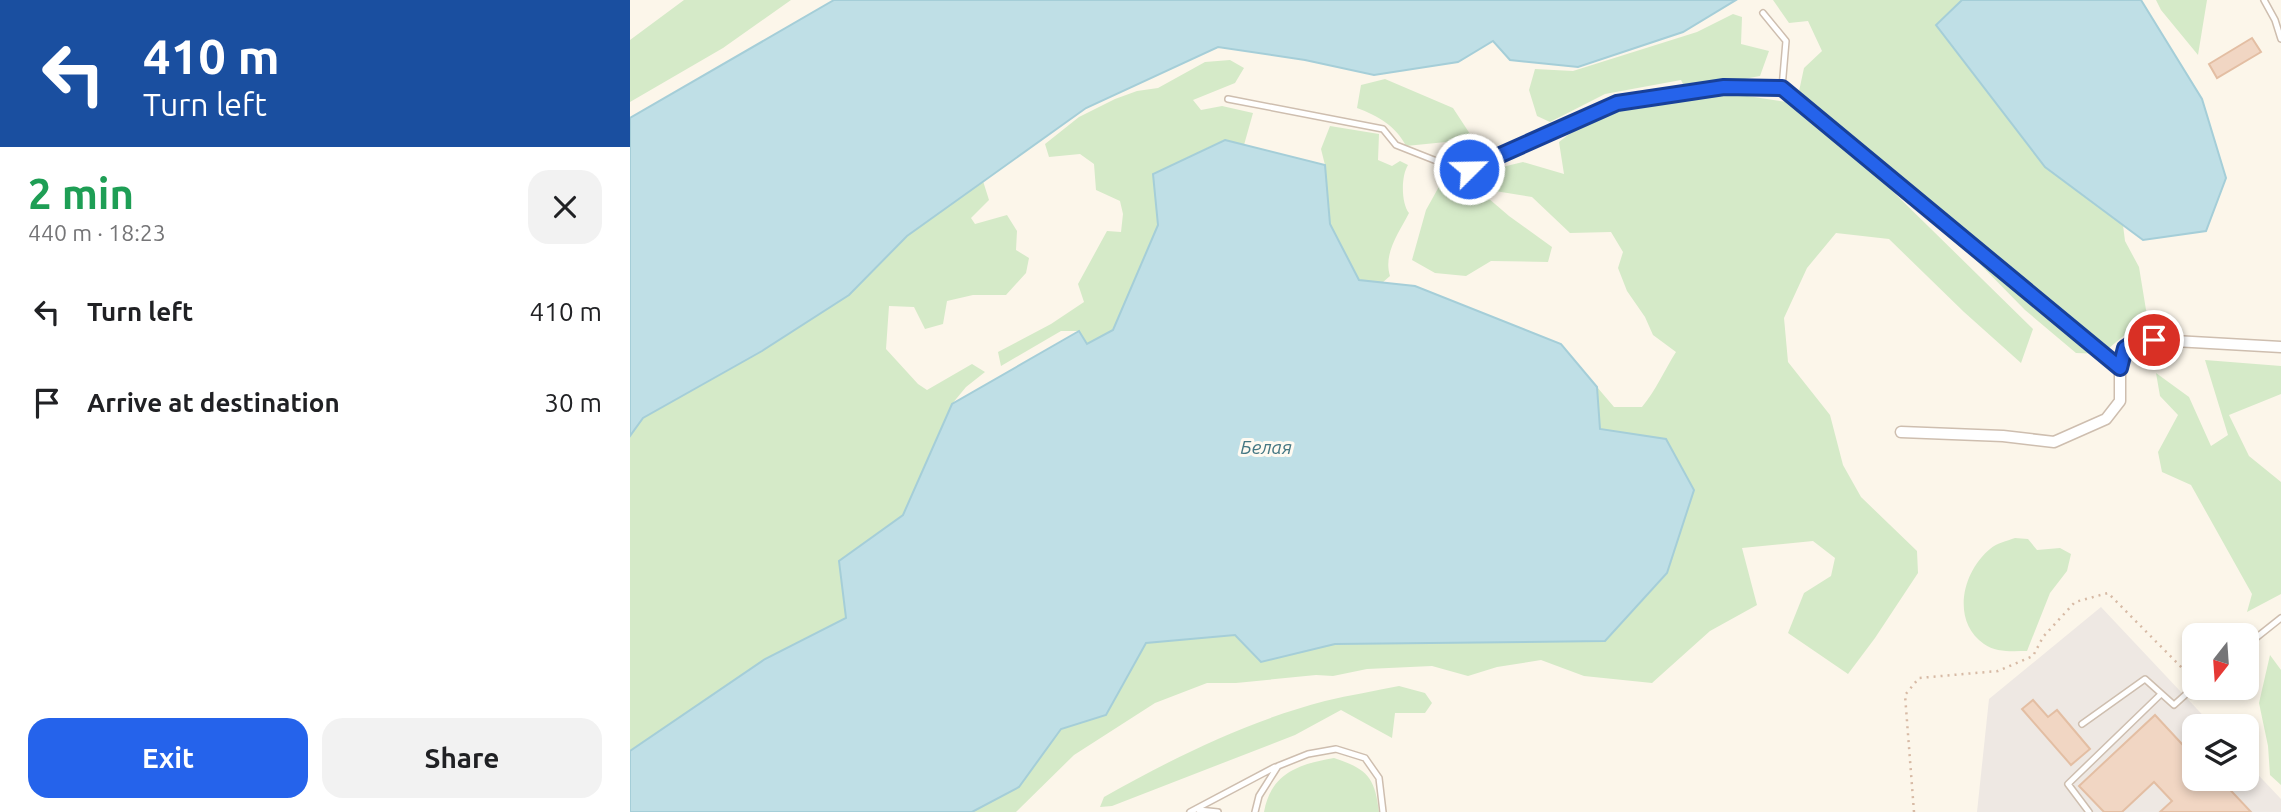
<!DOCTYPE html>
<html lang="en">
<head>
<meta charset="utf-8">
<style>
	body { margin:0; font-family:Ubuntu,sans-serif; background:#f2f2f2; color:#202124; height:100vh; display:flex; flex-direction:column; font-size:26px; white-space:nowrap }
	* { box-sizing:border-box; margin:0 }
	p { font-size:23px; color:#757577 }
	.icon { flex:none; width:38px; height:38px; fill:none; stroke:currentColor; stroke-width:2; stroke-linecap:round; stroke-linejoin:round }
	.map { position:relative; flex:1; overflow:hidden }
	.drawer { display:flex; flex-direction:column; background:#fff; width:630px }
	.drawer>* { flex:none }
	.hud { background:#1a4fa0; color:#fff; overflow:hidden }
	.needle { width:46px; rotate:197deg }
	.controls { position:absolute; left:1552px; top:623px; display:grid; gap:14px }
	.controls a { display:grid; place-items:center; width:77px; height:77px; border-radius:14px; background:#fff; box-shadow:0 4px 10px #0003; font-size:35px }
	.pin { position:absolute; display:grid; place-items:center; width:60px; height:60px; color:#fff; margin:-30px; border:4px solid #fff; border-radius:50%; box-shadow:0 2px 7px #0007 }
	.me { position:absolute; width:77px; margin:-38px; rotate:67deg; stroke-linejoin:round; filter:drop-shadow(0 0 5px #0008) }
	.turn { display:flex; align-items:center; gap:24px; height:147px; padding:0 28px; font-size:32px }
	.turn .icon { width:91px; height:91px; stroke-width:2.5 }
	.turn b { display:block; font-size:49px; line-height:60px }
	.round { display:grid; place-items:center; flex:none; width:74px; height:74px; border-radius:21px; background:#f2f2f2 }
	.summary { display:flex; align-items:center; justify-content:space-between; height:119px; padding:0 28px }
	h1 { font-size:42px; font-weight:700; line-height:52px; color:#1e9e55 }
	.primary-button { display:flex; gap:14px; margin-top:auto; padding:14px 28px }
	.primary-button a { flex:1; height:80px; border-radius:21px; background:#2563eb; color:#fff; font-size:28px; font-weight:700; line-height:80px; text-align:center }
	.primary-button a+a { background:#f2f2f2; color:#202124 }
	ul { padding:0; list-style:none }
	li { display:flex; align-items:center; gap:21px; height:91px; padding:0 28px }
	li div { flex:1 }
	li b { display:block; font-size:26px }
	li em { font-style:normal }
	main { display:flex; flex:1; min-height:0 }
	.map>svg:first-child { display:block }
	.industrial { fill:#eee8e3 }
	.green { fill:#d5eac8 }
	.water { fill:#bfdfe6; stroke:#a5ced8; stroke-width:2 }
	.building { fill:#f1d6c3; stroke:#e3bea3; stroke-width:2 }
	.lines { fill:none; stroke-linecap:round; stroke-linejoin:round }
	.lane-casing { stroke:#cebeaf; stroke-width:8 }
	.street-casing { stroke:#cebeaf; stroke-width:13 }
	.path { stroke:#d7baa5; stroke-width:2.5; stroke-dasharray:2 5; stroke-linecap:butt }
	.lane { stroke:#fff; stroke-width:5 }
	.street { stroke:#fff; stroke-width:10 }
	.route-casing { stroke:#184099; stroke-width:18 }
	.route { stroke:#2563eb; stroke-width:12 }
	.labels { text-anchor:middle; stroke-width:6; stroke-linejoin:round; paint-order:stroke }
	.water-label { font-size:19px; font-style:italic; fill:#447783; stroke:#fffaf1 }
</style>
</head>
<body>
<main>
<section class="drawer">
<div class="hud">
<div class="turn"><svg class="icon" aria-label="left" viewBox="0 0 24 24"><path d="M17 20v-9H6M10 6l-5 5 5 5"/></svg><div><b>410 m</b>Turn left</div></div>
</div>
<div class="summary"><div><h1>2 min</h1><p>440 m · 18:23</p></div><a class="round"><svg class="icon" aria-label="close" viewBox="0 0 24 24"><path d="M6 6l12 12M18 6L6 18"/></svg></a></div>
<ul>
<li><svg class="icon" aria-label="left" viewBox="0 0 24 24"><path d="M17 20v-9H6M10 6l-5 5 5 5"/></svg><div><b>Turn left</b></div><em>410 m</em></li>
<li><svg class="icon" aria-label="arrive" viewBox="0 0 24 24"><path d="M6 21V4h12l-3 4 3 4H6"/></svg><div><b>Arrive at destination</b></div><em>30 m</em></li>
</ul>
<div class="primary-button"><a>Exit</a><a>Share</a></div>
</section>
<div class="map">
<svg width="1651" height="812" viewBox="0 0 1651 812">
	<rect width="100%" height="100%" fill="#fcf6ea"/>
	<path class="industrial" d="M1471 607 1583 726H1564V779H1617V763L1651 799V812H1347L1359 699Z"/>
	<path class="green" d="M54 0H161L93 48 0 102V40Z
		M1143 0H1332L1306 25 1415 167 1493 225 1495 241 1509 267 1517 316 1472 354 1446 353 1395 310 1240 152 1168 96 1174 68 1192 51 1178 21 1159 23Z
		M1526 0H1577L1568 55 1531 10Z
		M1103 14 1112 17 1111 44 1139 51 1130 76 1056 90 1051 80 975 94 920 122 907 116 899 90 905 69 943 71 1067 32Z
		M600 60 614 68 605 83 563 100 571 110 592 106 623 113 614 145 594 140 523 174 528 225 483 331 457 344 449 331H431L371 366 368 352 421 324 454 302 448 284 477 231 491 232 493 214 490 201 466 190 464 164 450 154 419 157 415 144 449 117 485 99 507 91 528 88 575 62Z
		M755 79 823 108 842 137 832 151 816 142 776 146C766 126 748 116 727 108L731 85Z
		M1091 92 1157 102 1195 129 1247 176 1403 329 1391 363 1334 312 1259 239 1206 233 1177 268 1154 318 1158 362 1200 415 1213 465 1231 497 1287 551 1288 573 1245 638 1218 674 1158 633 1174 593 1201 576 1205 558 1183 541 1112 548 1127 605 1080 631 1022 683 954 676 911 660 867 667 838 676 802 666 737 669 703 676 686 675 606 683H577L525 703 444 755 386 812H342L389 787 431 729 476 715 516 643 605 635 631 662 705 644 975 641 1037 574 1064 490 1036 439 970 429 967 387 984 407H1012C1026 390 1034 371 1046 352L1023 335 1015 317 997 291 988 268 993 252 981 232 940 233 902 197 865 191 868 168 893 162 934 174 929 142 961 117 1012 103Z
		M700 126 749 134 748 160 762 166 770 161 778 165C771 176 771 203 779 213 769 233 753 253 760 276L752 283 729 281 700 224 695 165 691 149Z
		M353 181 359 200 341 218 345 224 377 215 387 231 386 250 399 258 396 273 376 295H343L317 301 313 324 295 329 284 307 259 306 256 349 288 384 297 390 342 364 355 372 336 387 322 404 273 515 210 561 217 618 135 659 0 751V436L13 418 132 351 219 295 277 236Z
		M811 183 844 186 879 216 922 247 918 262 861 261 836 276 805 273 782 260 796 210Z
		M1575 360 1651 366V394L1599 415 1619 456 1651 482V594L1617 612 1622 594 1561 485 1532 472 1528 452 1548 415 1530 396 1526 373 1559 397 1581 446 1598 435Z
		M1385 538 1398 539 1407 550 1430 548 1441 554 1437 571 1420 593 1397 651C1384 651 1366 653 1354 644 1321 621 1332 572 1360 549 1366 543 1377 541 1385 538Z
		M1640 655 1651 670V785L1640 775 1638 746 1629 703Z
		M769 686 795 693 802 703 795 713H765L762 738 711 710 665 735 482 806 470 807 474 797C543 758 618 721 695 701 720 695 745 691 769 686Z
		M704 758C737 769 745 777 749 812H634C641 773 669 764 704 758Z"/>
	<path class="water" d="M204 0H1106L1053 32 948 67 880 60 863 41 828 62 744 75 675 60 588 47 456 108 277 236 219 295 132 351 13 418 0 436V118Z
		M1332 0H1511L1572 99 1596 178 1576 231 1513 240 1415 167 1306 25Z
		M595 140 695 165 700 224 729 280 785 286 931 344 967 387 970 429 1036 439 1064 490 1037 573 975 641 705 644 631 662 605 635 516 643 476 715 431 729 389 787 342 812H0V751L135 659 216 618 209 561 273 515 322 404 449 331 457 344 483 330 528 225 523 174Z"/>
	<path class="building" d="M1622 38 1631 52 1587 78 1579 64Z
		M1403 700 1418 717 1427 710 1460 749 1441 765 1392 709Z
		M1525 715 1564 757V779H1590L1621 812H1530L1542 801 1524 782 1492 812H1474L1449 786Z"/>
	<g class="lines">
		<g class="lane-casing">
			<path id="lane" d="M1634 0 1645 20 1651 39
				M1133 13 1156 41 1152 88
				M598 99 753 129 766 145 804 160 839 169 987 103 1094 87 1152 88 1490 368
				M1617 645 1651 618
				M1452 724 1515 679 1544 705 1564 687
				M569 810 588 812
				M560 812 645 767
				M625 812 629 796 648 766 678 754 706 749 735 758 749 778 753 812
				M1459 812 1438 784 1531 694"/>
		</g>
		<g class="street-casing">
			<path id="street" d="M1271 432 1373 436 1424 442 1476 419 1490 401V368L1495 348 1509 339 1651 347"/>
		</g>
		<path class="path" d="M1284 812 1275 695 1289 678 1368 671 1403 656 1413 637 1445 602 1478 593 1562 678"/>
		<use href="#lane" class="lane"/>
		<use href="#street" class="street"/>
	</g>
	<g class="lines">
		<g class="route-casing">
			<path id="route" d="M839 169 987 103 1094 87 1152 88 1490 368 1495 348 1509 339 1524 340"/>
		</g>
		<use href="#route" class="route"/>
	</g>
	<g class="labels">
		<g class="water-label">
			<text x="636" y="454">Белая</text>
		</g>
	</g>
</svg>
<div class="controls">
<a><svg class="needle" viewBox="-14 -14 28 28"><path d="M0-13l5 13h-10z" fill="#e53935"/><path d="M0 13l5-13h-10z" fill="#757577"/></svg></a>
<a><svg class="icon" aria-label="layers" viewBox="0 0 24 24"><path d="M12 4l9 5-9 5-9-5zM3 14l9 5 9-5"/></svg></a>
</div>
<div class="pin" style="left:1524px;top:340px;background:#d93025"><svg class="icon" aria-label="arrive" viewBox="0 0 24 24"><path d="M6 21V4h12l-3 4 3 4H6"/></svg></div>
<svg class="me" style="left:839px;top:169px" viewBox="-20 -20 40 40"><circle r="17" fill="#2563eb" stroke="#fff" stroke-width="3"/><path d="M0-11L8 9 0 5-8 9z" fill="#fff"/></svg>
</div>
</main>
</body>
</html>
